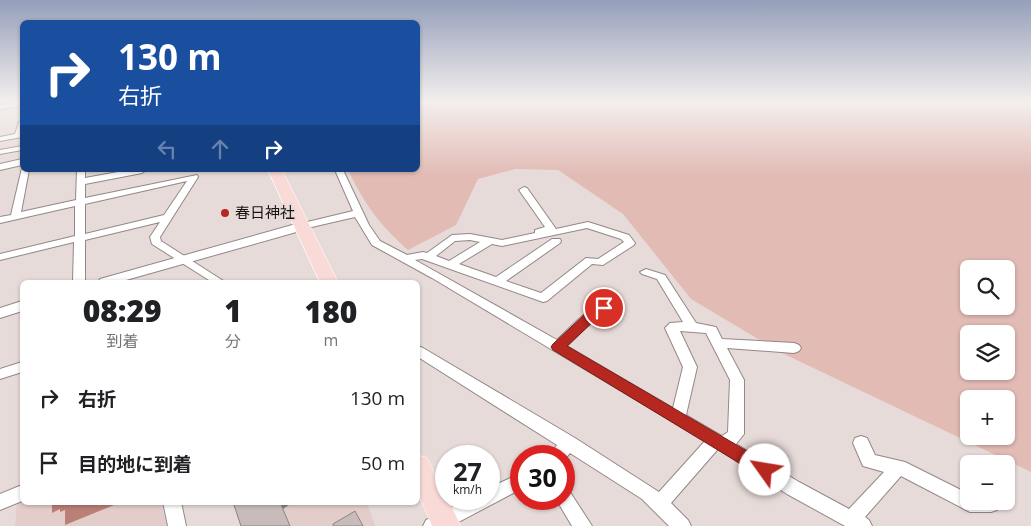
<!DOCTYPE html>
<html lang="ja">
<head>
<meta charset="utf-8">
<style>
	body { margin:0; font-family:"Open Sans","Noto Sans JP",sans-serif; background:#f2f2f2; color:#202124; height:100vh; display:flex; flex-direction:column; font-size:19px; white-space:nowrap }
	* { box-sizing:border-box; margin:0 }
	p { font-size:16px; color:#757577 }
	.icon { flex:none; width:28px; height:28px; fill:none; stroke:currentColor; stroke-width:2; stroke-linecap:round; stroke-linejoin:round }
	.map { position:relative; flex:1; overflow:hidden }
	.sheet { position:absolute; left:20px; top:280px; width:400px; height:225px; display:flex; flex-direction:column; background:#fff; border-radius:8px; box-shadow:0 1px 4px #0004 }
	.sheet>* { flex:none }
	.guide { position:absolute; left:20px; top:20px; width:400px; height:152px; border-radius:8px; box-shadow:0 1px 4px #0004; background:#1a4fa0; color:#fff; overflow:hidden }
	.controls { position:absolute; left:960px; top:260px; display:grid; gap:10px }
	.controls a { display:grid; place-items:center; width:55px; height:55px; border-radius:8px; background:#fff; box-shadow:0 1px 4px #0004; font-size:25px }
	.speed { position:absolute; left:435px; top:445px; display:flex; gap:10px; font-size:25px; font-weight:700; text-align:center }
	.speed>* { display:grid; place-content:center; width:65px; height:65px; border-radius:50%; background:#fff; box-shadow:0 1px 4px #0004; line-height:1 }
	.speed small { font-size:12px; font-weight:400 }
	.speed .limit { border:8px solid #d22; background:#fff; color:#111 }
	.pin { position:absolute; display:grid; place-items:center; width:42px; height:42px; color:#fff; margin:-21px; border:2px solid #fff; border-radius:50%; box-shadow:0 1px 5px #0007 }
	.me { position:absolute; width:55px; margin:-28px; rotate:302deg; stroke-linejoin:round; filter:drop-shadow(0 0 4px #0008) }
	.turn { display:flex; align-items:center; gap:18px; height:105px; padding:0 15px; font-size:22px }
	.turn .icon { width:65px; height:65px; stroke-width:2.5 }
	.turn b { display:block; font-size:35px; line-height:42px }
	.lanes { display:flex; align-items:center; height:48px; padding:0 15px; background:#0003; justify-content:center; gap:25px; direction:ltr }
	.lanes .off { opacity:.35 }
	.eta { display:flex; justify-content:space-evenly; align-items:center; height:85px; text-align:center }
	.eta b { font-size:30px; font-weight:800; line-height:35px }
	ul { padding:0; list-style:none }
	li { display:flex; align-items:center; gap:15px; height:65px; padding:0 15px }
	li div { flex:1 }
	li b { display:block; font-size:19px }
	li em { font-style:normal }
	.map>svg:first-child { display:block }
	.built { fill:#e2cdca }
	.green { fill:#e2bbb5; fill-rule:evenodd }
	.water { fill:#ba7f76 }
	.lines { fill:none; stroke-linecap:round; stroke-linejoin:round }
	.minor-casing { stroke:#938886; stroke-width:2 }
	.tertiary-casing { stroke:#938886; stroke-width:2 }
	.primary-casing { stroke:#fff; stroke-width:1 }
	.minor { fill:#fff; fill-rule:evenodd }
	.tertiary { fill:#fff; fill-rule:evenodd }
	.primary { fill:#fadad6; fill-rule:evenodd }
	.shaded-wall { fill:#8c8482 }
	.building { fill:#c8bcba; stroke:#8c8482 }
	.route { fill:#b62720; stroke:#761915 }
	.poi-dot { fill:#b62720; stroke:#e7dbd9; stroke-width:2 }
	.labels { text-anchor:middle; stroke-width:4; stroke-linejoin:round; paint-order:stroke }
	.poi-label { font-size:15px; fill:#171312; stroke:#e7dbd9; text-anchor:start }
</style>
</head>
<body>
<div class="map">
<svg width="1031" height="526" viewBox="0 0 1031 526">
	<rect width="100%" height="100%" fill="#e7dbd9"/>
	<path class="built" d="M22 500V502L161 503 167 526H15L17 502Z
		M262 503H367L375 526H241L237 516Z"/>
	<path class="green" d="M418 101H1031V472L780 352 691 299 623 214 558 170 515 169 478 179 456 225 408 250C379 224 365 205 348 170H418ZM969 269H1006V306H969ZM969 334H1006V371H969ZM969 399H1006V436H969Z"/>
	<path class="water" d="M57 503V502L119 503 65 525V510L60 512V509L52 513V504Z"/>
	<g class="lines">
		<g class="minor-casing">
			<path id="minor" d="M22 102V106L0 109V105Z
				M19 122H22V137L0 141V137L15 134Z
				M22 146V150L0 154V150Z
				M22 168V170H29L21 212 76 200 77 170H85V178L129 170H146L142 173 85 184V198L197 175 198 177 160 237 161 241 225 282H212L152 244 150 237 160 222 85 240V282H73L74 242 0 260V254L75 236V206L0 223V217L11 215ZM187 181 164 215 85 234V204Z
				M335 170H343L369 225 380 241 407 255 423 252 427 253 452 235 470 234 502 240 535 233V230L545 227 519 190 524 187 527 188 556 229 588 222 629 235 635 243 634 245 603 265 592 264 547 301 543 302 422 259 415 260 557 340C568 330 593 301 608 305L610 308 596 318 567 346 673 408 683 367 665 328 670 323 683 322 657 279 642 274 640 272 646 269 665 275 696 323 716 327 722 339 794 343 799 345 801 348 799 351 794 353 727 348 744 380V434L736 444 799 482 849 509 884 472 863 466 853 443 855 438 861 436 867 438 875 455 905 462 969 494V501H999L1000 504 997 510 991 512H970L901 476 865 517 869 520 872 526H845L787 494 718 449 671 503 688 520 691 526H669L642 499 570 453 564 460V456H549L557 445 418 357V346L423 348 575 438 659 492 705 441 432 278 372 245 355 217 303 229 299 228 298 226 299 224 353 211ZM587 228 621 239 624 242 598 259 586 258 541 293 506 281 560 243 561 241 560 239H552L496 277 459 264 492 244 502 246ZM470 240 480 242 449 261 436 256 455 241ZM680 331 706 333 730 380 728 432 722 436 686 415 697 367Z
				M22 362V372L0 379V369Z
				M521 473V489L451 526H423L426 520 469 499H489V488Z
				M22 485V501L0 510V494Z
				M564 490 570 492 592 526H572L556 499H564Z
				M163 502H181L186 526H168Z"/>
		</g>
		<g class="tertiary-casing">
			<path id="tertiary" d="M22 159V165L0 170V164Z
				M303 222 307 223 309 226 307 229 119 282H98L100 279Z
				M22 301V311L0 318V308Z"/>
		</g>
		<g class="primary-casing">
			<path id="primary" d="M268 170H282L338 282H320Z
				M418 455 427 458 461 526H432L418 493Z"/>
		</g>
		<use href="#minor" class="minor"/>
		<use href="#tertiary" class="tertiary"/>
		<use href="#primary" class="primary"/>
	</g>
	<path class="shaded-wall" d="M280 502H293L283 509Z"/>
	<path class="building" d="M233 502H280L290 526H241Z
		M355 511 363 526H333V524Z"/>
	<linearGradient id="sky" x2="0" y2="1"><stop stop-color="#959fba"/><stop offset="0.58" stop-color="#f4efee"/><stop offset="1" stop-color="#f4efee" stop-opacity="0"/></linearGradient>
	<rect width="1031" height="175" fill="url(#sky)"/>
	<path class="route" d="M604 304 611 308 597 318 567 346 771 465 773 470 771 475 765 477 759 475 553 350 551 347 553 344 587 312Z"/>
	<circle class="poi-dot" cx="225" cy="213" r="5"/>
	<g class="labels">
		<g class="poi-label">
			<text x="235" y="218">春日神社</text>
		</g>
	</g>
</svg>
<div class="controls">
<a><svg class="icon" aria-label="search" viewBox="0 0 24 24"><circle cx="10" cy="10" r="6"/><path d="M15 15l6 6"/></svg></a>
<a><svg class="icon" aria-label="layers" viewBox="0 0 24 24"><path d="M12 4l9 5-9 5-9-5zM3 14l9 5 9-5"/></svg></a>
<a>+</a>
<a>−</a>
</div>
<div class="speed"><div>27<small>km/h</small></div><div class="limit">30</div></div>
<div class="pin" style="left:604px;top:308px;background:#d93025"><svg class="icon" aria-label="arrive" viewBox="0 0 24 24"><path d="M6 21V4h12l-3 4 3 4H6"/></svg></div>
<svg class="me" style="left:765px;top:470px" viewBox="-20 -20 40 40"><circle r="19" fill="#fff"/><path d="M0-13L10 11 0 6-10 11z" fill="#b62720"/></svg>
<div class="guide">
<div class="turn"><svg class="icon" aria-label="right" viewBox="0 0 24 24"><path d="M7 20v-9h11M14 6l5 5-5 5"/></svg><div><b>130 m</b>右折</div></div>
<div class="lanes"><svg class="icon off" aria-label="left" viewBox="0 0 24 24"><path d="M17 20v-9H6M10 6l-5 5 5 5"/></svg><svg class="icon off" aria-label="ahead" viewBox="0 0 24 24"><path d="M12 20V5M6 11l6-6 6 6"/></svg><svg class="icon" aria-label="right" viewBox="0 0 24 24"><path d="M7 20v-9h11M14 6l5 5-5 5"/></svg></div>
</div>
<section class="sheet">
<div class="eta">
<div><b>08:29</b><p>到着</p></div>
<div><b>1</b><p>分</p></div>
<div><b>180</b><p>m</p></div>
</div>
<ul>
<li><svg class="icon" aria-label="right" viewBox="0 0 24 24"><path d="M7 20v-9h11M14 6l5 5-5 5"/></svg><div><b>右折</b></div><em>130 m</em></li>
<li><svg class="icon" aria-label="arrive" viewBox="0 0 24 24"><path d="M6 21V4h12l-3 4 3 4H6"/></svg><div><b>目的地に到着</b></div><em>50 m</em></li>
</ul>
</section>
</div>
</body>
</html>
